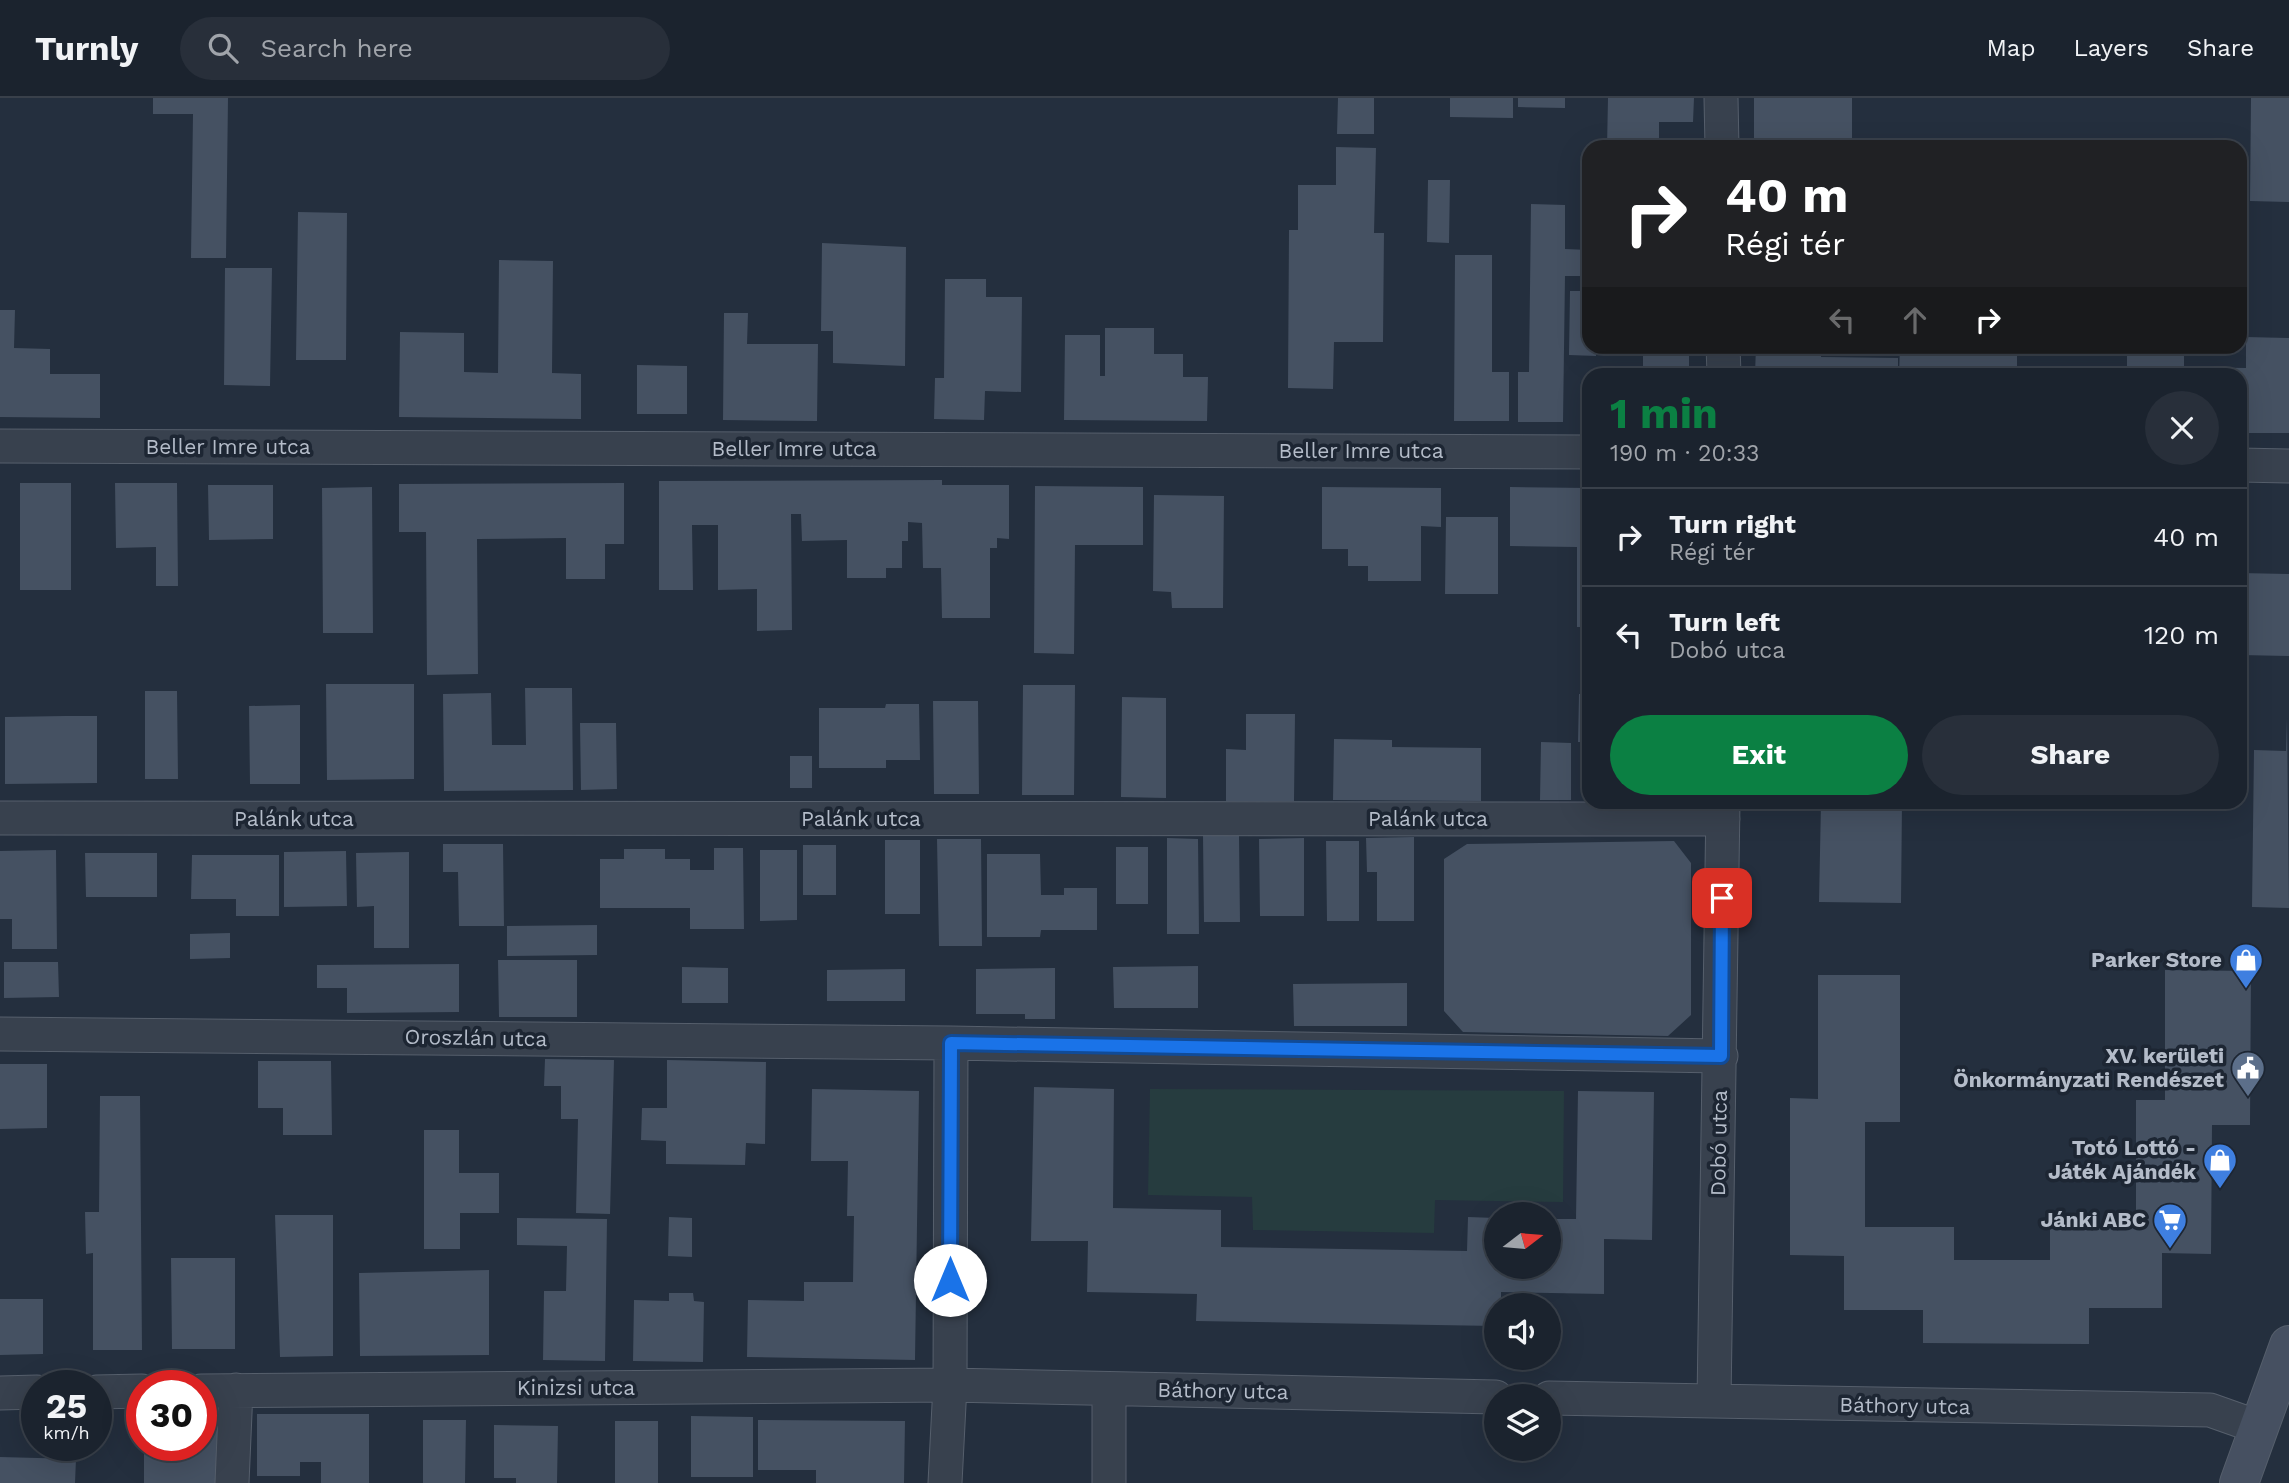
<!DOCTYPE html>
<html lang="en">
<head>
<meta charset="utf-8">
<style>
	body { margin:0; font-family:"Work Sans",sans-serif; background:#282f3a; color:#f1f3f6; height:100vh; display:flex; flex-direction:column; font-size:26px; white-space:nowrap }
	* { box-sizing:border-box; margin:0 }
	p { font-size:23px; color:#a0a4aa }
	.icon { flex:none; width:38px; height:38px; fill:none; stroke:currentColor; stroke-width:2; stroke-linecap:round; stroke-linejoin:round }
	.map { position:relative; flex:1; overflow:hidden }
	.drawer { position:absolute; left:1582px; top:270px; width:665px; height:441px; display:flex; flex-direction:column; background:#1b232e; border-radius:21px; box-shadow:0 7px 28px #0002,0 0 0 2px #39404a }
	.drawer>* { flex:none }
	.banner { position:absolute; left:1582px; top:42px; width:665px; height:214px; border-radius:21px; box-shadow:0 7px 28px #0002,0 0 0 2px #39404a; background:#202124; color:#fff; overflow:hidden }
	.needle { width:46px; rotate:74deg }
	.fabs { position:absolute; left:1484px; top:1104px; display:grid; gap:14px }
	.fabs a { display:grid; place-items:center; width:77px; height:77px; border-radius:50%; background:#1b232e; box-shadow:0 7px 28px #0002,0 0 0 2px #39404a; font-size:35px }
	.speed { position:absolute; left:21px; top:1272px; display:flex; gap:14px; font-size:35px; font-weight:700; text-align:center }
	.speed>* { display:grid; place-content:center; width:91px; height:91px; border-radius:50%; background:#1b232e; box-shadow:0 7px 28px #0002,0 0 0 2px #39404a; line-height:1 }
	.speed small { font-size:18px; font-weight:400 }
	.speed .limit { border:10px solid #d22; background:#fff; color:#111 }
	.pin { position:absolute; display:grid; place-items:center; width:60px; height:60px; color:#fff; margin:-30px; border-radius:14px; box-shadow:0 4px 10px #0006 }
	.me { position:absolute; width:77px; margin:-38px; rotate:0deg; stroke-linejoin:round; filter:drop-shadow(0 0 5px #0008) }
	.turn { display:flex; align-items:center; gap:24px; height:147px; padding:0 28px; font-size:32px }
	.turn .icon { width:91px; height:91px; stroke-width:2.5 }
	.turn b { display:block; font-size:49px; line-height:60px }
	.lanes { display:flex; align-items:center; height:66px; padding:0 28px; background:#0003; justify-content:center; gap:35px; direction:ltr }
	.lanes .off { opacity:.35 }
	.round { display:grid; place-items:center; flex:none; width:74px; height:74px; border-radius:37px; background:#282f3a }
	.headline { display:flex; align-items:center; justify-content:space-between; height:119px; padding:0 28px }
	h1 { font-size:42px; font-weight:700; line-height:52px; color:#0b8043 }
	.action { display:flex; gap:14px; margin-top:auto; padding:14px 28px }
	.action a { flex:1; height:80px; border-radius:42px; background:#0b8043; color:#fff; font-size:28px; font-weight:700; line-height:80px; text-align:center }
	.action a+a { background:#282f3a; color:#f1f3f6 }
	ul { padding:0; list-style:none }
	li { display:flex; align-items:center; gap:21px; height:98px; padding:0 28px; border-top:2px solid #39404a }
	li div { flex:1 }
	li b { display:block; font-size:26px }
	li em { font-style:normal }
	header { display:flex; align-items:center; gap:42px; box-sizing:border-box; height:98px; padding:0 35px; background:#1b232e; border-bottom:2px solid #39404a }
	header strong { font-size:33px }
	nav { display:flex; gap:38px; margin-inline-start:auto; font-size:24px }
	.search { width:490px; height:63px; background:#282f3a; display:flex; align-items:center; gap:18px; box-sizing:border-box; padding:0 24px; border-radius:38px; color:#a0a4aa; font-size:26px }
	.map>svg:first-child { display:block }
	.green { fill:#263c3f }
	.building { fill:#455162 }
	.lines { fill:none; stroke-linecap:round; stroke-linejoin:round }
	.street-casing { stroke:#565f6c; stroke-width:35 }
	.secondary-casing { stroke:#565f6c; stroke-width:40 }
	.street { stroke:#38414e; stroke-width:33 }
	.secondary { stroke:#465061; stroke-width:38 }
	.route-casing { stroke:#114b97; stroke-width:18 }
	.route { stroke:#1a73e8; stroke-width:12 }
	.labels { text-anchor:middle; stroke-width:7; stroke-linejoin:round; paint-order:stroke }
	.street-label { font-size:21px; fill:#b4bcc9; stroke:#1d2633 }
	.poi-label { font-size:21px; font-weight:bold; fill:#b4bcc9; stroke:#1d2633; text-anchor:end }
</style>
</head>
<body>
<header>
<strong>Turnly</strong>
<div class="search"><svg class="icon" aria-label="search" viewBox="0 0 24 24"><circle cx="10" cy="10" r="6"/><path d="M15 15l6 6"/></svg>Search here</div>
<nav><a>Map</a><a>Layers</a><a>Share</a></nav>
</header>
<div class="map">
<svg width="2289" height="1385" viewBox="0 0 2289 1385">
	<rect width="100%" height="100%" fill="#242f3e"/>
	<path class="green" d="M1150 991 1564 993 1563 1104 1435 1102 1434 1135 1253 1132 1252 1099 1148 1097Z"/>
	<path class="building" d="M153 0H228L226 160H191L193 16H153Z
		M1338 0H1374V36H1337Z
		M1450 0H1513V20L1450 19Z
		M1518 0H1565V10L1518 9Z
		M1608 0H1694L1693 24H1659V49H1607Z
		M1754 0H1852V49H1754Z
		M2251 0H2289V104L2250 103Z
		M1336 49 1376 50 1374 135H1384L1383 244H1334L1333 291 1288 290 1289 132H1298V87H1336Z
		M1428 82H1450L1449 145 1427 144Z
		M1531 106 1565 107V151L1589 152V178H1565L1563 324H1518V274H1529Z
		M298 114 347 115 346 262H296Z
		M822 145 906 149 905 268 833 265V233H821Z
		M1455 157H1492V274H1509V323H1454Z
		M499 162 553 163 552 275 581 276V321L399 319 400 234 464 235V274L498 275Z
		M225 170H272L270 288 224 287Z
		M945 181H986V199H1022L1021 294 985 293 984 322 934 321 935 280H944Z
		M1570 193H1589V248H1596V258L1569 257Z
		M0 212H15L14 250 50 251V276H100V320L0 319Z
		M724 215H748L747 246H818L817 323 723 322Z
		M1105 230H1154V256H1183V279H1208L1207 323 1064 322 1065 237H1100V278H1105Z
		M2246 239 2289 240V335H2246V329H2240V276H2127V248H2184V269L2246 270Z
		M1643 248H1689V276H1643Z
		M1756 248H1822L1821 259 1898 260V276H1755Z
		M1900 248H2017V276H1899Z
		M637 267 687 268V316H637Z
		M942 382V387H1009V441L997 440V450H990V520H942L941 470H923L922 425 908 424V443H902V470H886V480H847V442L802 443 801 416H791L792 532 757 533V491L718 492V427H692L693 492H659V383Z
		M20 385H71V492H20Z
		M115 385H177L178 488H156V449L116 450Z
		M624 385V446H605V481H566V440L477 441 478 576 427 577 426 434H399V386Z
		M208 387H273V441L209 442Z
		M1035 388 1143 389V447H1075L1074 556 1034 555Z
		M372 389 373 535H323L322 390Z
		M1322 389 1441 390V429L1421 428V483H1368V468H1348V451H1322Z
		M1510 389 1589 390V529H1577V449L1510 448Z
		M1154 397 1224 398 1223 510H1172L1171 494 1153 493Z
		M1446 419H1498V496H1445Z
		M2240 475 2289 476V558L2240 557Z
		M326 586H414V681L327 682Z
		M1023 587H1075L1074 697H1022Z
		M525 590H572L573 692 444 693 443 596 491 595 492 647H526Z
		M145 593H177L178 681H145Z
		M1579 596H1589V644H1578Z
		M1122 599 1166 600V700L1121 699Z
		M933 603H978L979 696H934Z
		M886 606H919L920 662H886V670H819V610H885Z
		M300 607V686H250L249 608Z
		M1246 616H1295L1294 703H1226V651L1246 652Z
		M65 618H97V685L5 686V619Z
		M2287 620 2289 810 2252 809 2254 652 2286 653Z
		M580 625H616L617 691 581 692Z
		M1334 641 1392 642V649L1481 650V703L1333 702Z
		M1541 644 1571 645V702H1540Z
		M790 658H812V690H790Z
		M1821 704H1902L1901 805 1819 804Z
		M1203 738H1239L1240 824H1204Z
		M1414 739V823H1377V774H1367L1366 740Z
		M1167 740 1198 741 1199 836H1167Z
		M1304 740V818H1260L1259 741Z
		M937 741H981L982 848H939Z
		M885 742H920V816H885Z
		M1326 743H1359V823H1327Z
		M1674 743 1691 765V917L1668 938 1463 934 1444 913V761L1467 746Z
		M443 746H503L504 828H459L458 774H443Z
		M803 747H836V797H803Z
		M1116 749H1148V806H1116Z
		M714 750H743L744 831H690V810H600V761H624V751H665V761H690V772H714Z
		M56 752 57 851H12V821H0V753Z
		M760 752H797V822L760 823Z
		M346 753 347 808 284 809V754Z
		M409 754V850H374V808L357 809 356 755Z
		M85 755H157V799H86Z
		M987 756H1040L1041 797H1064V790H1097V832H1041L1040 839H987Z
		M192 757H279V818H236V801H191Z
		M597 827V857L507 858V828Z
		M230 835V860L190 861V836Z
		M498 862H577V919H499Z
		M4 864H58L59 899 4 900Z
		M459 866V914L347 915V890H317V867Z
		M1198 868V910H1114L1113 869Z
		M682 869 728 870V905H682Z
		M1055 870V921H1025V916H976V871Z
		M905 871V903H827V872Z
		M2165 872 2251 873 2250 1027H2212L2211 1156 2162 1155V1210H2089V1246L1923 1245V1212H1844V1158L1790 1157V1000L1818 1001V877H1900V1024H1865V1129H1954V1162H2050V1130H2136V1002H2165Z
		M1407 885V928H1294L1293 886Z
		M545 961 614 962 610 1116 576 1115 578 1021H561V988H544Z
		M667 962 766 964 765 1046 746 1045 745 1067 666 1066V1043L641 1042 642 1010H667Z
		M258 963H331L332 1037H283V1010H258Z
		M0 966H47V1030L0 1031Z
		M1034 989 1114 991 1113 1110 1221 1112V1149L1467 1153 1468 1119 1496 1120V1169H1549V1121H1576L1578 993 1654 994 1652 1142 1604 1141V1196L1501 1194V1208H1496V1228L1196 1223 1197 1196 1087 1194 1088 1143H1031Z
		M812 991 919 993 915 1262 747 1259 748 1202 804 1203V1184H853L854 1118H847L848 1063H811Z
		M100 998H140L142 1252H93V1155L86 1156 85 1114H99Z
		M424 1032H459V1075H499V1115H460V1151H424Z
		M275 1117H333V1258L280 1259Z
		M669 1119 692 1120V1159L668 1158Z
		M517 1120 607 1121 605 1263 543 1262 544 1193H566L567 1148 517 1147Z
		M171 1160H235V1251H172Z
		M489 1172V1257L360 1258 359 1175Z
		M669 1195H693L694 1203 704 1204 703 1264 633 1263 634 1202 669 1203Z
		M0 1201H43V1256L0 1257Z
		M201 1316H219V1385H144V1348H201Z
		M257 1316H369V1385H321V1364H300V1378H257Z
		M691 1318 753 1319V1379H691Z
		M423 1322H466L465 1385H423Z
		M758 1322 905 1323 904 1385H816V1372H758Z
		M615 1323H658V1385H615Z
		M494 1327 558 1328 557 1385H516V1380H494Z
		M0 1359 76 1361 75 1385H0Z"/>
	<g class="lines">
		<g class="street-casing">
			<path id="street" d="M1721 0 1722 49
				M1723 248 1724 276
				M0 348 1589 354
				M2240 367 2289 368
				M0 720 1723 721
				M0 936 951 945 1721 958
				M201 1293 950 1287 1496 1299
				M96 1294 142 1293
				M0 1295 37 1294
				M1549 1300 2210 1312 2258 1329
				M1714 1303 1723 704
				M232 1385 236 1292
				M945 1385 950 1287 951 945
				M1109 1385V1291"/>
		</g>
		<g class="secondary-casing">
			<path id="secondary" d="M2239 1385 2289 1247"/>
		</g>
		<use href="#street" class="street"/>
		<use href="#secondary" class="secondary"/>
	</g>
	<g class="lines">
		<g class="route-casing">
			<path id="route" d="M950 1182 951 945 1721 958 1722 800"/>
		</g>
		<use href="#route" class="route"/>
	</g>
	<defs>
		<g id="shop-pin" transform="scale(1.75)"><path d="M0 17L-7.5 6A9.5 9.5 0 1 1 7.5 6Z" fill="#3f7fe0" stroke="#1d2633"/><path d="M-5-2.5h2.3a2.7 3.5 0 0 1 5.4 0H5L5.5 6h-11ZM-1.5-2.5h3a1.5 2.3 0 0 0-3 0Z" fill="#fff"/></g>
		<g id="civic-pin" transform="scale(1.75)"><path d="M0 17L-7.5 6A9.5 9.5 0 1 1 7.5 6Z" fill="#5c6f8a" stroke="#1d2633"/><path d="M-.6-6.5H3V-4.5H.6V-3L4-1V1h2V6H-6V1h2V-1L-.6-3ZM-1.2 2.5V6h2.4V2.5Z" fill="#fff"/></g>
		<g id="supermarket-pin" transform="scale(1.75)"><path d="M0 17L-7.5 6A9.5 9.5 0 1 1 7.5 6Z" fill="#3f7fe0" stroke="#1d2633"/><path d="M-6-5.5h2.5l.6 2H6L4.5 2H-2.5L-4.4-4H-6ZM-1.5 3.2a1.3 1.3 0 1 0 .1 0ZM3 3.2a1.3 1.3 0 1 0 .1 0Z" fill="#fff"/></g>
	</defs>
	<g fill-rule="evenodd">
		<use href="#shop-pin" x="2246" y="862"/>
		<use href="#civic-pin" x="2248" y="970"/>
		<use href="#shop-pin" x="2220" y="1062"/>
		<use href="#supermarket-pin" x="2170" y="1122"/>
	</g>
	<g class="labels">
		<g class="street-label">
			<text x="228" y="356">Beller Imre utca</text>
			<text x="794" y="358">Beller Imre utca</text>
			<text x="1361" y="360">Beller Imre utca</text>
			<text x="294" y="728">Palánk utca</text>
			<text x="861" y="728">Palánk utca</text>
			<text x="1428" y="728">Palánk utca</text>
			<text transform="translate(476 940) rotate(1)" y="7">Oroszlán utca</text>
			<text transform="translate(1719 1045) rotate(-89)" y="7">Dobó utca</text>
			<text x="576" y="1297">Kinizsi utca</text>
			<text transform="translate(1223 1293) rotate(1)" y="7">Báthory utca</text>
			<text transform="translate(1905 1308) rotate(1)" y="7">Báthory utca</text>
		</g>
		<g class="poi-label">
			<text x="2222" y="869">Parker Store</text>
			<text x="2224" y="965">XV. kerületi<tspan x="2224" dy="24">Önkormányzati Rendészet</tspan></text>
			<text x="2196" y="1057">Totó Lottó -<tspan x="2196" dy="24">Játék Ajándék</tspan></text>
			<text x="2146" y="1129">Jánki ABC</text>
		</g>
	</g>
</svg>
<div class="fabs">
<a><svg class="needle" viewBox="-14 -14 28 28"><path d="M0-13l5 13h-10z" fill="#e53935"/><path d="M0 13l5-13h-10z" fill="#a0a4aa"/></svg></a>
<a><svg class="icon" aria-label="sound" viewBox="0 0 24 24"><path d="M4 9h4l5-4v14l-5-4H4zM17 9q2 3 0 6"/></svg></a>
<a><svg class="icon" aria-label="layers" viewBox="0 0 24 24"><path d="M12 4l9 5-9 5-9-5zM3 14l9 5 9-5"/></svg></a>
</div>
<div class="speed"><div>25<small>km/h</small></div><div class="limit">30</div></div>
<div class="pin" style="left:1722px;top:800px;background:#d93025"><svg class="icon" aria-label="arrive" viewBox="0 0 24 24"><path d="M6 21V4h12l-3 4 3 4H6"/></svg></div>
<svg class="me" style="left:950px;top:1182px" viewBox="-20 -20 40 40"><circle r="19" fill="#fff"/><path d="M0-13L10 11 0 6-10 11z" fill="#1a73e8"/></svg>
<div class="banner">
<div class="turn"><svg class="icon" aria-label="right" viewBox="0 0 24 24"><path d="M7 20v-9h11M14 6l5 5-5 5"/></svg><div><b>40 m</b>Régi tér</div></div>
<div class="lanes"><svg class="icon off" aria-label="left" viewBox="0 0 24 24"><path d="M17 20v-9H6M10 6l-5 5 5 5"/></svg><svg class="icon off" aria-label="ahead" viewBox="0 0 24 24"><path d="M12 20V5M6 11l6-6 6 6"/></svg><svg class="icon" aria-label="right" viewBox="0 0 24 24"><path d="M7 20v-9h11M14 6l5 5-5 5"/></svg></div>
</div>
<section class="drawer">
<div class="headline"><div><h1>1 min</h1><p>190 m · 20:33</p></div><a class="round"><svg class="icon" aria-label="close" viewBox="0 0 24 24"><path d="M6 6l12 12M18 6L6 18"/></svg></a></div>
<ul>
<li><svg class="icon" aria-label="right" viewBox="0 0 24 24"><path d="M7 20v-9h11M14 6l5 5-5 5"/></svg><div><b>Turn right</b><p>Régi tér</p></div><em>40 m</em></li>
<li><svg class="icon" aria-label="left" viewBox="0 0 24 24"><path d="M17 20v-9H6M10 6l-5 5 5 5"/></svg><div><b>Turn left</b><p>Dobó utca</p></div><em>120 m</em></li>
</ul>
<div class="action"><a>Exit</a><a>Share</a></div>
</section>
</div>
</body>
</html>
